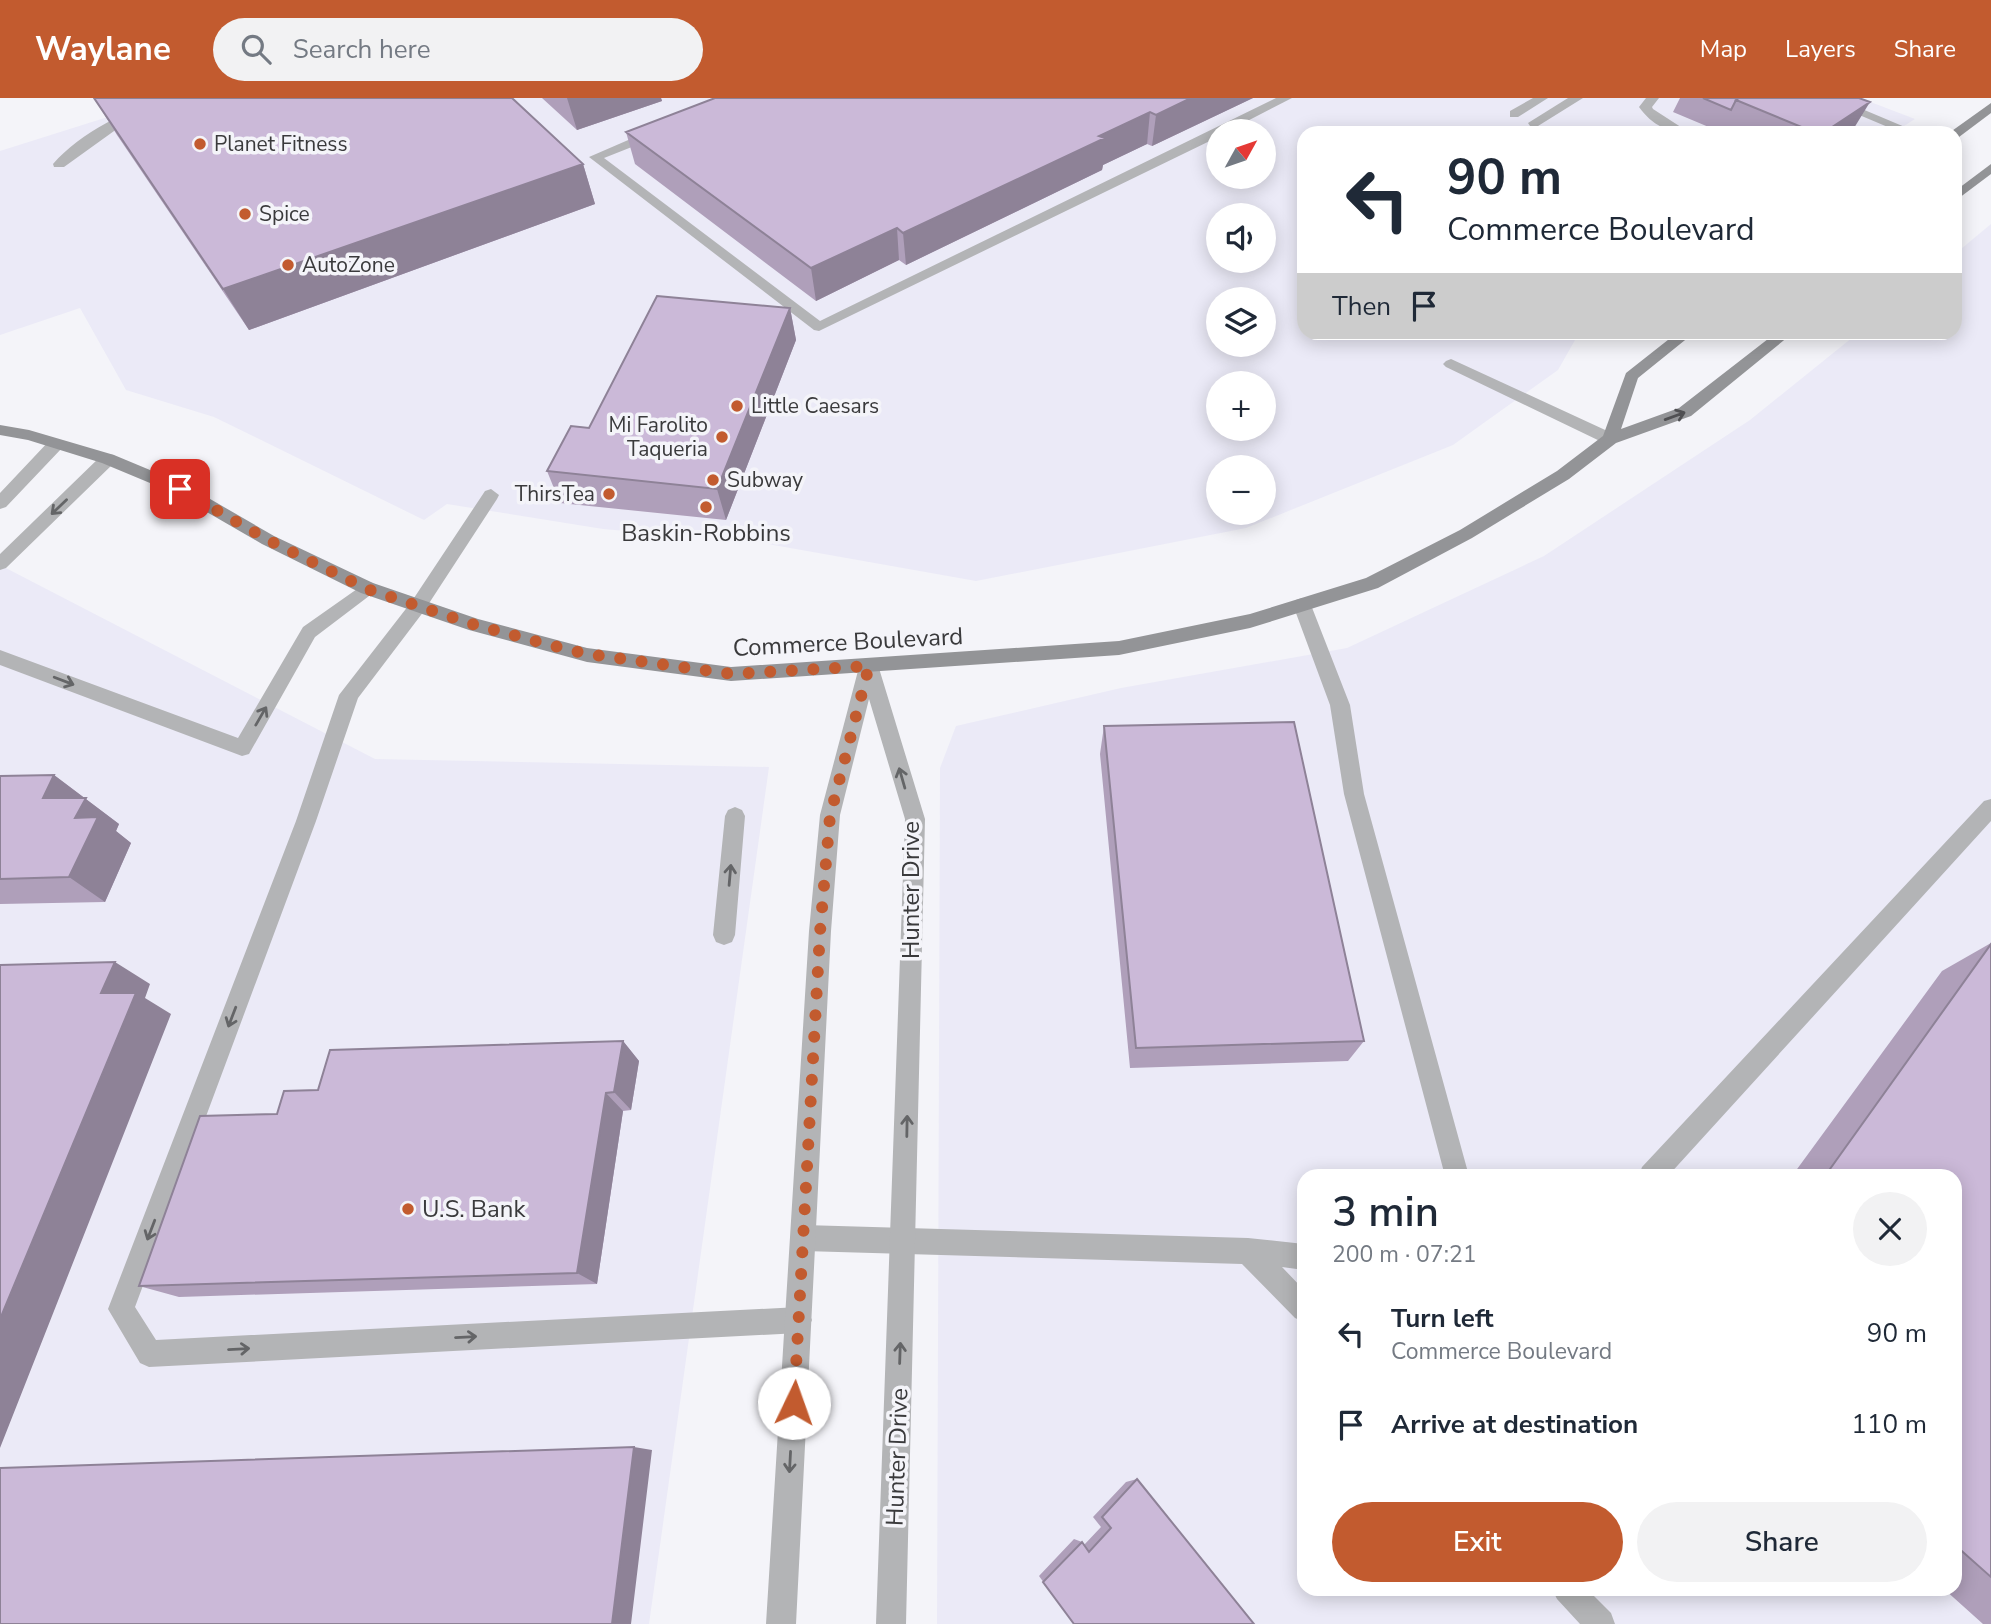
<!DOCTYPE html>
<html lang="en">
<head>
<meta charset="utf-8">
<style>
	body { margin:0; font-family:"Nunito Sans",sans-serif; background:#f2f2f3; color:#1f2937; height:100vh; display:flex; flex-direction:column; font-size:26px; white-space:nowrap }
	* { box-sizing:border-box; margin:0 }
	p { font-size:23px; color:#747a83 }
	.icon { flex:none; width:38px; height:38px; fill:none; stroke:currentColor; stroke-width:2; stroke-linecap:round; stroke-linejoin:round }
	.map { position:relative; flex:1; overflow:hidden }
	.panel { position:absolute; left:1297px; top:1071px; width:665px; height:427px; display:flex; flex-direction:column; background:#fff; border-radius:21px; box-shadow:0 4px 18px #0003 }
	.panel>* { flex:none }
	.top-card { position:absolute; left:1297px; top:28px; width:665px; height:214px; border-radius:21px; box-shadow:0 4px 18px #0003; background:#fff; color:#1f2937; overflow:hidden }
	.needle { width:46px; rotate:50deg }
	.fabs { position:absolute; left:1206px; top:21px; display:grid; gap:14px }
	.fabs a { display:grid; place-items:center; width:70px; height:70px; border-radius:50%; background:#fff; box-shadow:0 4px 18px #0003; font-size:35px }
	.pin { position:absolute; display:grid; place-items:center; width:60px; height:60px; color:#fff; margin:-30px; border-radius:14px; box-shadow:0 4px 10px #0006 }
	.me { position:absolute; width:77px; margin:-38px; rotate:3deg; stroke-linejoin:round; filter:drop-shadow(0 0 5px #0008) }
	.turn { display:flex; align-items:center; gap:24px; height:147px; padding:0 35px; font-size:32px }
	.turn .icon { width:91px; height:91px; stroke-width:2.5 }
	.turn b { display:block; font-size:49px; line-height:60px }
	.then { display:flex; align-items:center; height:66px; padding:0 35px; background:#0003; gap:14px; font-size:26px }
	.round { display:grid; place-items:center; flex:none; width:74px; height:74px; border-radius:37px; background:#f2f2f3 }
	.headline { display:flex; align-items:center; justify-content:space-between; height:119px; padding:0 35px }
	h1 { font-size:42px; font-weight:600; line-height:52px }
	.cta { display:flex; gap:14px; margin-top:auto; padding:14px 35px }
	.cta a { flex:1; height:80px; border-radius:42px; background:#c25b2f; color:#fff; font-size:28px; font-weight:600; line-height:80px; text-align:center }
	.cta a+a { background:#f2f2f3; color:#1f2937 }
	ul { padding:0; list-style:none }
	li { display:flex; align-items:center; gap:21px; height:91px; padding:0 35px }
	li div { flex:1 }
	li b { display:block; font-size:26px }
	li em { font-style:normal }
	header { display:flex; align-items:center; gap:42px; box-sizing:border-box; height:98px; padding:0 35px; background:#c25b2f; color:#fff }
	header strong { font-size:33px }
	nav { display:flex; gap:38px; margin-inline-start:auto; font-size:24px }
	.search { width:490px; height:63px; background:#f2f2f3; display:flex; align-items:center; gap:18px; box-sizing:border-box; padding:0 24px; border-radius:38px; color:#747a83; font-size:26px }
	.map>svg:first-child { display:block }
	.built { fill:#ebeaf7; fill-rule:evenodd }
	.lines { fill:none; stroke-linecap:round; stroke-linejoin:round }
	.lane { fill:#b3b4b6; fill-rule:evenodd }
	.street { fill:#b3b4b6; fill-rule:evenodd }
	.secondary { fill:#939497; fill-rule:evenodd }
	.wall { fill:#af9fba }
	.shaded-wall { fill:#8e8297 }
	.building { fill:#cbb9d8; stroke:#8e8297; stroke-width:2 }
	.oneway { stroke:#505053 }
	.oneway2 { stroke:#646567 }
	.route { stroke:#c25b2f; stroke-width:12; stroke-dasharray:0 21.6 }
	.poi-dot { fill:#c25b2f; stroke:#f4f4f9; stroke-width:2.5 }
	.labels { text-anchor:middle; stroke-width:7; stroke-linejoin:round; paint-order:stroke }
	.far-poi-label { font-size:21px; fill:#3a3a3c; stroke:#f4f4f9; text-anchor:start }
	.poi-label { font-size:24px; fill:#3a3a3c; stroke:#f4f4f9 }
	.street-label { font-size:24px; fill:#3a3a3c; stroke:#f4f4f9 }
</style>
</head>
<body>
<header>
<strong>Waylane</strong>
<div class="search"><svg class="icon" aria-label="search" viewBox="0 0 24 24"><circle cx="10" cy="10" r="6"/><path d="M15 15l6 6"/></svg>Search here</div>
<nav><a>Map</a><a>Layers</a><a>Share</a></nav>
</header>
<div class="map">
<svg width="1991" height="1526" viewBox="0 0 1991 1526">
	<rect width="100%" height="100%" fill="#f4f4f9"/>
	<path class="built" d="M168 0H1860L1915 21 1893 35H1304V234L1579 235 1558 272 1453 347 1246 430 976 483 762 445 603 431 447 406 424 422 214 319 126 292 80 210 0 237V53ZM1218 33H1264V79H1218ZM1218 117H1264V163H1218ZM1218 201H1264V247H1218ZM1218 285H1264V331H1218ZM1218 369H1264V415H1218Z
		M1991 126V1526H937L940 670 956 628 1121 590 1347 550 1544 458 1750 322 1858 235 1955 234V156ZM1304 1078H1955V1491H1304Z
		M0 467 375 661 769 669 649 1526H0Z"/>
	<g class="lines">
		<path class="lane" d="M168 0H188L121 28 64 69H54L53 66C81 34 128 11 168 0Z
			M1276 0H1292L1228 33H1218V39L819 233 814 232 589 59 649 33H657V39L604 60 820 223Z
			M1533 0H1548L1518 19H1510V13Z
			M1568 0H1583L1538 28H1530L1528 25Z
			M1646 0H1659L1652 9 1653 11 1690 35C1668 35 1652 27 1639 9Z
			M1819 0H1836L1919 35H1902Z
			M1451 261 1616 337 1618 341 1610 346 1604 345 1446 269 1443 266 1446 263Z
			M56 341 64 346 62 350 6 409 0 411V395L50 342Z
			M108 356 114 357 116 361 114 365 6 470 0 472V456L102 357Z
			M491 391 499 397 497 401 424 513 358 600 316 723 135 1209 156 1242 799 1209 808 1213 812 1222 808 1231 799 1235 149 1269 140 1265 108 1211 296 723 339 597 412 503 485 393Z
			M367 484 373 485 376 490 373 495 315 539 249 656 242 658 0 567V552L238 640 303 529Z
			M1302 500 1308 502 1311 507 1350 607 1364 696 1469 1078H1445L1344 696 1330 607 1293 507 1296 502Z
			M1991 701V723L1668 1078H1639L1642 1069 1984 703Z
			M735 709 742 712 745 718 735 837 732 844 724 847 716 844 713 837 725 718 728 712Z
			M804 1127 1248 1140 1304 1146V1172L1282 1169 1304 1192V1224L1295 1220 1242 1166 804 1153 795 1149 791 1140 795 1131Z
			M1552 1491H1587L1611 1515 1615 1526H1580L1557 1501Z"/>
		<path class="street" d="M869 560 876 562 878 567 925 721 906 1526H876L905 721 869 601 840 717 831 833 796 1526H766L809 833 820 717 859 569 862 562Z"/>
		<path class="secondary" d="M1991 5V15L1959 39 1955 40V35H1949Z
			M1991 66V76L1955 103V93Z
			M1678 234H1695L1638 280 1621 331 1679 310 1777 234H1794L1691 318 1616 345 1569 381 1472 440 1378 490 1250 530 1119 557 731 583 587 564 469 532 361 495 262 446 174 395 102 365 28 342 0 337V327L29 332 114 357 186 387 274 438 373 485 478 521 587 550 731 569 1119 543 1250 516 1366 480 1460 432 1557 373 1603 338 1626 275Z"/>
	</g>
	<path class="wall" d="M94 0 583 66 595 106 249 232 117 37Z
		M542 0H661L662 3 577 32Z
		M715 0H1253L1152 48 1147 46 1103 67 1102 72 906 167 899 162 816 203 635 66 626 34Z
		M1680 0H1859L1851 35H1723L1673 14Z
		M790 210 796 242 726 422 560 405 547 373 589 330Z
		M1104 628 1364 943 1348 963 1130 970 1100 656Z
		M54 677 119 726 116 733 131 745 105 804 0 806V678Z
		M1991 845V1526H1983L1944 1491H1955V1078H1792L1942 873Z
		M623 943 639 963 631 1012 623 1013 597 1186 179 1199 139 1188 277 1016Z
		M1137 1381 1074 1526 1039 1478 1074 1441 1082 1444 1084 1447 1101 1429 1093 1419 1126 1384Z"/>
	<path class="shaded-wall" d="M567 0H661L662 3 577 32Z
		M1191 0H1253L1152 48 1156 17Z
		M1870 4 1851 35H1823Z
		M1150 14 1147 46 1103 67 1102 72 906 167 903 135 1099 38Z
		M583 66 595 106 249 232 223 191Z
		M897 130 899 162 816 203 811 170Z
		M790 210 796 242 726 422 717 391Z
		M54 677 119 726 116 733 131 745 105 804 69 779 43 700Z
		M115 864 150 886 145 900 171 916 0 1350V1221L101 895Z
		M623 943 639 963 631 1012 614 994Z
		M606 995 623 1013 597 1186 577 1175Z
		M634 1349 652 1352 631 1526H612Z"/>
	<path class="building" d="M94 0H512L583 66 223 191Z
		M715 0H1191L1156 17 1150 14 1099 38 1105 40 903 135 897 130 811 170 626 34Z
		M1703 0H1739L1736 2 1731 12Z
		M1739 0H1859L1870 4 1823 35H1816L1736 2Z
		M657 198 790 210 717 391 547 373 571 328 589 330Z
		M1294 624 1364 943 1136 950 1104 628Z
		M54 677 43 700H86L75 720 98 719 69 779 0 781V678Z
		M1991 846V1479L1955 1447V1078H1825Z
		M115 864 101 895H136L0 1221V867Z
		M623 943 614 994 606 995 577 1175 139 1188 200 1018 277 1016 284 993 318 992 330 952Z
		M634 1349 612 1526H0V1370Z
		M1137 1381 1254 1526H1074L1043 1484 1082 1444 1089 1454 1111 1430 1102 1419Z"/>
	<defs><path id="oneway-shaft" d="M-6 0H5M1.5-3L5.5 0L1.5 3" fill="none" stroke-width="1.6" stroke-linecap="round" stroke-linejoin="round" transform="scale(1.75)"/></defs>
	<use class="oneway" href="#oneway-shaft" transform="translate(1675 318) rotate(-20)"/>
	<g class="oneway2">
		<use href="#oneway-shaft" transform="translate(59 409) rotate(136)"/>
		<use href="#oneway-shaft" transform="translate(64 583) rotate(21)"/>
		<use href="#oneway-shaft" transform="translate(261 618) rotate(-60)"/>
		<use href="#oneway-shaft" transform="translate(902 680) rotate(-106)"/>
		<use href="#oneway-shaft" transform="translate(730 777) rotate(-85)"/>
		<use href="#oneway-shaft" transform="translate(232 919) rotate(111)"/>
		<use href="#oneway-shaft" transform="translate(907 1028) rotate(-89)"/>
		<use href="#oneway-shaft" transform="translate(151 1132) rotate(111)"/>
		<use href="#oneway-shaft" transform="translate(466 1239) rotate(-3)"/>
		<use href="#oneway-shaft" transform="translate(239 1251) rotate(-3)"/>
		<use href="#oneway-shaft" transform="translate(900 1255) rotate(-88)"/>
		<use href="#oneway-shaft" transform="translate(790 1364) rotate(93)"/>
	</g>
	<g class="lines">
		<path class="route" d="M180 391 268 442 367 491 475 527 554 548 587 556 732 576 869 568 830 718 820 834 794 1305"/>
	</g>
	<g class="poi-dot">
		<circle cx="200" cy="46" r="7"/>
		<circle cx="245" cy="116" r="7"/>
		<circle cx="288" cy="167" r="7"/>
		<circle cx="737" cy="308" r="7"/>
		<circle cx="722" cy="339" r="7"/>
		<circle cx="713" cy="382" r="7"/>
		<circle cx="609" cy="396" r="7"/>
		<circle cx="706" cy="409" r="7"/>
		<circle cx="408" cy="1111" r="7"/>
	</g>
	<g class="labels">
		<g class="far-poi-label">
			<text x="214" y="53">Planet Fitness</text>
			<text x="259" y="123">Spice</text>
			<text x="302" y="174">AutoZone</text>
			<text x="751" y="315">Little Caesars</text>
			<text x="708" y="334" text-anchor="end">Mi Farolito<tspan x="708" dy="24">Taqueria</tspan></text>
			<text x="727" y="389">Subway</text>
			<text x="595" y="403" text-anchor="end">ThirsTea</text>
		</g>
		<g class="poi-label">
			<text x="706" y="443">Baskin-Robbins</text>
			<text x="422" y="1119" text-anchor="start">U.S. Bank</text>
		</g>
		<g class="street-label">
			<text transform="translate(848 544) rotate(-3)" y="8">Commerce Boulevard</text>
			<text transform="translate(911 792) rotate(-90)" y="8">Hunter Drive</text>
			<text transform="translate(897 1359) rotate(-88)" y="8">Hunter Drive</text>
		</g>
	</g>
</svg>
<div class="fabs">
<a><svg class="needle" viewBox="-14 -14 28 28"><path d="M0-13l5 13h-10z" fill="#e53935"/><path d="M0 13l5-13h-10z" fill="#747a83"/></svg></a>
<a><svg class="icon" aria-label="sound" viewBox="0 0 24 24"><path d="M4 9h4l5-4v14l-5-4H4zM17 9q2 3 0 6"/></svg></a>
<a><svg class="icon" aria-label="layers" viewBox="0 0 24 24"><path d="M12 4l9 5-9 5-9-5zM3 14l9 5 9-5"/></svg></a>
<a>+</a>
<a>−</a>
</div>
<div class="pin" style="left:180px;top:391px;background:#d93025"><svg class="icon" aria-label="arrive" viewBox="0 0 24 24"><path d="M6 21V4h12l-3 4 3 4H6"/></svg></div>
<svg class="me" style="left:794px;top:1305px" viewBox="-20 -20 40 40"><circle r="19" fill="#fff"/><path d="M0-13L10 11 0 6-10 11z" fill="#c25b2f"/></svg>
<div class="top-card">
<div class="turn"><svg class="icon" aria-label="left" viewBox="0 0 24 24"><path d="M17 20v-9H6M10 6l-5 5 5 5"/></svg><div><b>90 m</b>Commerce Boulevard</div></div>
<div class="then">Then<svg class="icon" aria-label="arrive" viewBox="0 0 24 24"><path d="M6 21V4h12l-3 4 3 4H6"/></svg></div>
</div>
<section class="panel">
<div class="headline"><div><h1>3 min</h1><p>200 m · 07:21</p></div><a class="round"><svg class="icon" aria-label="close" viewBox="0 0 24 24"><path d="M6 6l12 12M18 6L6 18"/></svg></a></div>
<ul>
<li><svg class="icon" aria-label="left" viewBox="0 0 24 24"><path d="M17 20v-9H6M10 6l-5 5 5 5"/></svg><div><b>Turn left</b><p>Commerce Boulevard</p></div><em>90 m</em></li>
<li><svg class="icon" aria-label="arrive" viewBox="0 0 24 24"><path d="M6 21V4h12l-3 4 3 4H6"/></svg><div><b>Arrive at destination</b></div><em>110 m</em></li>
</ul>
<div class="cta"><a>Exit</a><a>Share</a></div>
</section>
</div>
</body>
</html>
